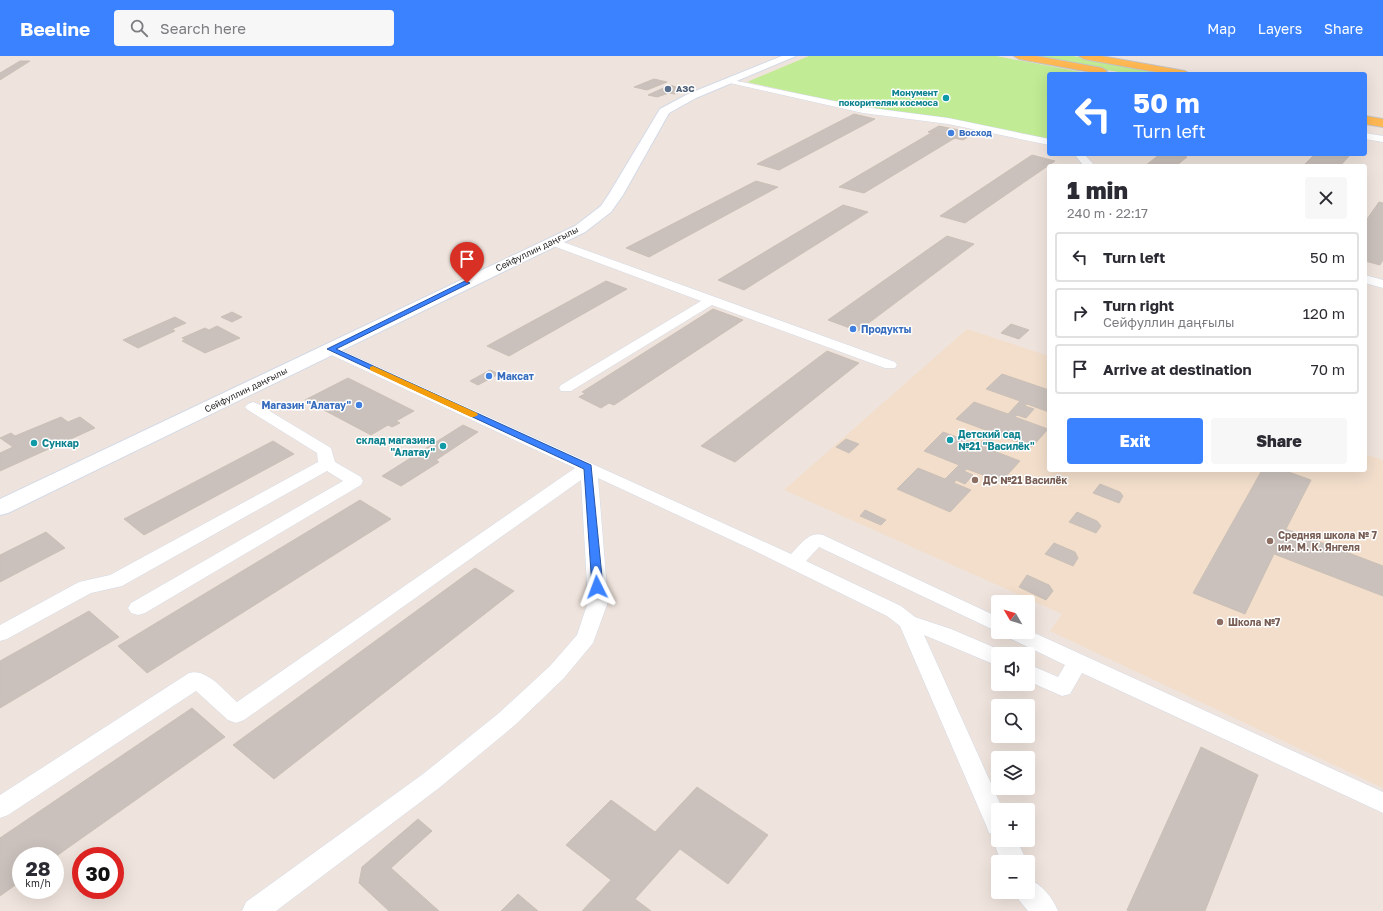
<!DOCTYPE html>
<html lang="en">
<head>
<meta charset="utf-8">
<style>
	body { margin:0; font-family:"Golos Text",sans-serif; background:#f7f7f7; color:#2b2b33; height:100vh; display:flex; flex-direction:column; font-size:15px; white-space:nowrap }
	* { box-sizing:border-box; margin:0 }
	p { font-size:13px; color:#7c7c81 }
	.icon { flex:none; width:22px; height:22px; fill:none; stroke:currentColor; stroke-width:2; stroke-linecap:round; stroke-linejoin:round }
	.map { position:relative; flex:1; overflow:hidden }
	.drawer { position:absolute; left:1047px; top:108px; width:320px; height:308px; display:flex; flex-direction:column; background:#fff; border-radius:4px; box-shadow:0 4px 16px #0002 }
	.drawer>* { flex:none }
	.guide { position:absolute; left:1047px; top:16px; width:320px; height:84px; border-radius:4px; box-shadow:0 4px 16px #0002; background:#3a82ff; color:#fff; overflow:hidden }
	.needle { width:26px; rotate:308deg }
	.buttons { position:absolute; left:991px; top:539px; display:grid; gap:8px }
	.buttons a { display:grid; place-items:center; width:44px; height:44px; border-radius:4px; background:#fff; box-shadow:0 4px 16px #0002; font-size:20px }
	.speed { position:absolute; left:12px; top:791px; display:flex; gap:8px; font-size:20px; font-weight:700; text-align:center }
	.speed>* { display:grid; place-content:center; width:52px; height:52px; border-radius:50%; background:#fff; box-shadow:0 4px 16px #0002; line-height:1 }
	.speed small { font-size:10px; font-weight:400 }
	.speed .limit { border:6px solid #d22; background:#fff; color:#111 }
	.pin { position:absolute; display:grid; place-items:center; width:34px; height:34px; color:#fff; margin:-41px -17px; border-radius:50% 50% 50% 0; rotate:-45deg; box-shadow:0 0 4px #0007 }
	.pin .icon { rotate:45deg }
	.me { position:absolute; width:44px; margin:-22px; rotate:357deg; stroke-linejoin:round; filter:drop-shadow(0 0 3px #0008) }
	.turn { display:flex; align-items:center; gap:14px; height:84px; padding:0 20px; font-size:18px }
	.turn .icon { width:52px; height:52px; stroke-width:2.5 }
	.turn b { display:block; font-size:28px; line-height:34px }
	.round { display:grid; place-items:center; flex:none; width:42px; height:42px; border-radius:4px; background:#f7f7f7 }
	.head { display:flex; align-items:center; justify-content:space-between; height:68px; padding:0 20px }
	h1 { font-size:24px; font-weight:800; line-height:30px }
	.cta { display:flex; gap:8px; margin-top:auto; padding:8px 20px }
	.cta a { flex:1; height:46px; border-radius:4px; background:#3a82ff; color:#fff; font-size:16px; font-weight:800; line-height:46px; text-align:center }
	.cta a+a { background:#f7f7f7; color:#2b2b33 }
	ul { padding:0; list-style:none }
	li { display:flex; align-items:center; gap:12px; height:50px; margin:0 8px 6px; padding:0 12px; border:2px solid #e1e1e2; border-radius:4px }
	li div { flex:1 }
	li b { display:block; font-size:15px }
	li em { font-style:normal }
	header { display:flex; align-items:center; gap:24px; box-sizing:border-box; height:56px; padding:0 20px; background:#3a82ff; color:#fff }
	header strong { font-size:19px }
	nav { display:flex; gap:22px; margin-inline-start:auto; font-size:14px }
	.search { width:280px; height:36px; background:#f7f7f7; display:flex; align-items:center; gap:10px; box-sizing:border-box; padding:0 14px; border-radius:4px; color:#7c7c81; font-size:15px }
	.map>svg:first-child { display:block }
	.education { fill:#f2decb }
	.green { fill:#c1eb94 }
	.building { fill:#cac1bc; stroke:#cbc0b6 }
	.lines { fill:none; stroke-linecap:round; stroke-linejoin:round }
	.minor-casing { stroke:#d2d9e6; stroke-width:1 }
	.tertiary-casing { stroke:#d2d9e6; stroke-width:2 }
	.primary-casing { stroke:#c4c4c4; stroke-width:2 }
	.minor { fill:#fff; fill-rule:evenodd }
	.tertiary { fill:#fff; fill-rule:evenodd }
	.primary { fill:#ffb852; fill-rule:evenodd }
	.route { fill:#3a82ff; stroke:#2654a6 }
	.slow { fill:#f59e0b }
	.service-dot { fill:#5c6f8a; stroke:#fff; stroke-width:1.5 }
	.culture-dot { fill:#0f9aa8; stroke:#fff; stroke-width:1.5 }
	.shop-dot { fill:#3f7fe0; stroke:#fff; stroke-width:1.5 }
	.education-dot { fill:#8d6e63; stroke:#fff; stroke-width:1.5 }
	.labels { text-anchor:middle; stroke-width:3; stroke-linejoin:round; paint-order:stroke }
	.far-service-label { font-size:9px; font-weight:bold; fill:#4e5e75; stroke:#fff; text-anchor:start }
	.far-culture-label { font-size:9px; font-weight:bold; fill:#0d838f; stroke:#fff; text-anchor:end }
	.far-shop-label { font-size:9px; font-weight:bold; fill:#366cbe; stroke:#fff; text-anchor:start }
	.far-street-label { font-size:9px; fill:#2c2c2c; stroke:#fff }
	.shop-label { font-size:10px; font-weight:bold; fill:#366cbe; stroke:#fff; text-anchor:start }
	.culture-label { font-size:10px; font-weight:bold; fill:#0d838f; stroke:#fff; text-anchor:start }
	.education-label { font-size:10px; font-weight:bold; fill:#785e54; stroke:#fff; text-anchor:start }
</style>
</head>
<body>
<header>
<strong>Beeline</strong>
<div class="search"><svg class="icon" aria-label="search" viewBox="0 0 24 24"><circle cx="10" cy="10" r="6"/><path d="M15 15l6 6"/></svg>Search here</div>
<nav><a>Map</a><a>Layers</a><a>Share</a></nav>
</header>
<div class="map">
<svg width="1383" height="855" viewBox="0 0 1383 855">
	<rect width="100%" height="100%" fill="#efe4dd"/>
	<path class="education" d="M967 273 1049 300V414H1365V398L1383 404V732L1050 575 1062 558 784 434Z"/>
	<path class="green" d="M809 0H996L1092 18H1049V83L925 59 854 50 747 26Z
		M1031 0H1073L1174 18H1129Z"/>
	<path class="building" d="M20 5H30L0 24V17Z
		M654 23 667 26 647 34 634 31Z
		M670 29 685 34 675 38 669 37 657 41 648 39Z
		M854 58 875 63 779 114 757 108Z
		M939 70 974 77 963 84 928 76Z
		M931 77 955 82 864 137 839 131Z
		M1160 98H1171L1187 101 1176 110H1145Z
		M1315 98H1351L1340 110H1303Z
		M1032 99 1055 105 965 167 940 160Z
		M756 125 778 131 649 201 626 192Z
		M1379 146 1383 147V204L1380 209 1365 205V166Z
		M843 149 868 156 744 234 718 224Z
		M947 180 974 188 858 275 828 264Z
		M606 225 627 233 509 300 487 290Z
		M713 253 743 264 614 349 609 347 601 352 579 341 586 337 582 336Z
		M232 256 242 261 232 266 221 261Z
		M175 261 186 267 172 273 175 275 138 292 123 284Z
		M1011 268 1029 274 1019 283 1001 277Z
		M217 270 240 282 205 297 182 285 185 283 182 282 205 272 209 274Z
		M827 295 859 307 735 406 701 390Z
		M490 314 499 318 478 329 470 325Z
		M1002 318 1049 334V356L1027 348 1025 350 1034 353 1026 362 1017 359 1015 361 1048 373 1032 391 998 379 986 392 1020 405 1001 426 967 413 964 415 973 419 965 428 956 424 954 427 971 434 950 456 897 433 918 412 945 423 959 409 924 395 943 376 978 389 991 376 956 363 974 346 1008 358 1020 345 986 333Z
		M348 322 414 355 396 365 400 367 392 371 388 369 371 379 305 344Z
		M61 361 68 366 80 361 95 372 0 415V397L13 391 0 382 11 377 15 380Z
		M463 369 478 376 436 404 439 406 401 430 382 420Z
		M846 383 859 388 849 397 836 391Z
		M273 385 294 398 144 479 124 463Z
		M1262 414H1283L1311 424 1286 473 1383 510V540L1274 498 1245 558 1193 537Z
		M1100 428 1120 436 1123 440 1119 447 1093 437Z
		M360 444 391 463 147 617 118 590Z
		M865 454 886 464 881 469 860 460Z
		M1077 456 1097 465 1101 470 1096 477 1069 466Z
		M46 476 65 492 0 526V499Z
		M1054 487 1075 496 1078 502 1073 510 1045 498Z
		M475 512 514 535 274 723 233 689Z
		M1027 519 1049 529 1053 535 1046 544 1019 531Z
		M89 555 119 581 0 652V605Z
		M192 652 225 681 55 801 21 800V825L0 840V782Z
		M1201 691 1258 719 1205 855H1128L1127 854Z
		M697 731 768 779 728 828 680 793 635 843 651 855H582L611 824 566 789 611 744 655 776Z
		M418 763 432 775 391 812 439 855H389L359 827 362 811Z
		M518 838 538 855H501Z"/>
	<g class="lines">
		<g class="minor-casing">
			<path id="minor" d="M727 23 863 51 948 62 1049 83V89L948 68 863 57 730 27H727Z
				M1365 77 1383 80V86L1365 83Z
				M1074 98H1084L1095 110H1084Z
				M552 182 895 306 897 309 895 312H885L712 249 571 335H561L559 332 561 329 701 245 548 188 546 186Z
				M1365 219 1383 224V232L1365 227Z
				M330 289 791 498C801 488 809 475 823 479L998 561V576L819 491 806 505 901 550 915 561 951 573 1005 596 1006 598H998V610L924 579 1003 754H998V784H1017L1027 806H1001L993 784 995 779 989 777 986 769 900 570 887 560 755 495 598 422 608 546 593 587 564 622 515 669 439 732 276 855H242L246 846 423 718 499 657 550 610 577 579 588 546 581 424 244 664 236 667 228 664 196 635 8 759 0 762V739L189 617C207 612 224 635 237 646L575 412 325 296 323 293 325 290Z
				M253 346 258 348 331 392 335 406 361 421 363 425 361 429 145 557 138 559 131 557 128 552 131 547 343 425 327 415 122 530 91 537 7 583 0 585V569L79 526 110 519 318 406 317 397 248 354 245 351 248 348Z
				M1028 574 1383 736V757L1082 617 1070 638 1062 640 1028 625V608L1058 621 1065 609 1007 581 1004 576H1028Z
				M1028 823C1042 828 1052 841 1058 855H1028L1019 844 1016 836H1028Z"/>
		</g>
		<g class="tertiary-casing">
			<path id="tertiary" d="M782 0H796L696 42 669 57 623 139 611 156 585 176 8 457 0 459V443L575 170 601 150 609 138 660 53 688 38Z"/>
		</g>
		<g class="primary-casing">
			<path id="primary" d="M1014 0H1036L1102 12 1107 15 1101 18 1019 3Z
				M1079 0H1101L1185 15 1190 18H1167L1084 3Z
				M1365 60 1383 63V71L1365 68Z"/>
		</g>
		<use href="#minor" class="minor"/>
		<use href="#tertiary" class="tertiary"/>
		<use href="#primary" class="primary"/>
	</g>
	<path class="route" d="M465 225 470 227 336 293 591 409 603 531 601 534 597 535 592 531 584 413 327 293Z"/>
	<path class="slow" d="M373 310 477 357 478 359 474 361H471L370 314V311Z"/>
	<circle class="service-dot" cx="668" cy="33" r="4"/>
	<g class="culture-dot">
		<circle cx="946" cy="42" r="4"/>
		<circle cx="950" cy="384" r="4"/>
		<circle cx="34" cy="387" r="4"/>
		<circle cx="443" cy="390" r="4"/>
	</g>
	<g class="shop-dot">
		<circle cx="951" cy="77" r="4"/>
		<circle cx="853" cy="273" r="4"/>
		<circle cx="489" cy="320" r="4"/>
		<circle cx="359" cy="349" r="4"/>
	</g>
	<g class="education-dot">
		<circle cx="975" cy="424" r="4"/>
		<circle cx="1270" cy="485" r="4"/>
		<circle cx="1220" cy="566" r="4"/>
	</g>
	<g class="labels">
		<g class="far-service-label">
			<text x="676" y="36">АЗС</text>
		</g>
		<g class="far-culture-label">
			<text x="938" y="40">Монумент<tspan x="938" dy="10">покорителям космоса</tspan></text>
		</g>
		<g class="far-shop-label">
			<text x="959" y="80">Восход</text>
		</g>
		<g class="far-street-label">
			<text transform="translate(537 193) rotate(-26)" y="3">Сейфуллин даңғылы</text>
			<text transform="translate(246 334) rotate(-26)" y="3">Сейфуллин даңғылы</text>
		</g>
		<g class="shop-label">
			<text x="861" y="277">Продукты</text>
			<text x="497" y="324">Максат</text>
			<text x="351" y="353" text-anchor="end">Магазин "Алатау"</text>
		</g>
		<g class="culture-label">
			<text x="958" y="382">Детский сад<tspan x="958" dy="12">№21 "Василёк"</tspan></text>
			<text x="435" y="388" text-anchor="end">склад магазина<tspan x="435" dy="12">"Алатау"</tspan></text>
			<text x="42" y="391">Сункар</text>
		</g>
		<g class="education-label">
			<text x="983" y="428">ДС №21 Василёк</text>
			<text x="1278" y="483">Средняя школа № 7<tspan x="1278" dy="12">им. М. К. Янгеля</tspan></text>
			<text x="1228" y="570">Школа №7</text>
		</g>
	</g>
</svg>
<div class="buttons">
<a><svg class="needle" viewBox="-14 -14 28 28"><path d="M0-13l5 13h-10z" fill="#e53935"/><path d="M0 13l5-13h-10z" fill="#7c7c81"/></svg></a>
<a><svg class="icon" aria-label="sound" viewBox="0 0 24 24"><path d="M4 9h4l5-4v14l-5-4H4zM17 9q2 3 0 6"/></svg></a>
<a><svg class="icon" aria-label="search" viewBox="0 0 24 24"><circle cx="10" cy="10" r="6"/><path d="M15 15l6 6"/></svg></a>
<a><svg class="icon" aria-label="layers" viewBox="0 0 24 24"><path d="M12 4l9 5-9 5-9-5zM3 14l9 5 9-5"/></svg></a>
<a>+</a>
<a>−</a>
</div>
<div class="speed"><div>28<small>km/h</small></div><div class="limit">30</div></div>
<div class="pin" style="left:467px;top:227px;background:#d93025"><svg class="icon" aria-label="arrive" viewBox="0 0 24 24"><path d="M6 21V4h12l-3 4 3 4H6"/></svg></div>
<svg class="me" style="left:597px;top:531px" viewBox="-20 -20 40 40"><path d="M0-17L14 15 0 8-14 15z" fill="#3a82ff" stroke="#fff" stroke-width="4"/></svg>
<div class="guide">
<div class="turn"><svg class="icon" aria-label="left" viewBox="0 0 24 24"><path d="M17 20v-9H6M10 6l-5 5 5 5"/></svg><div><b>50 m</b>Turn left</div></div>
</div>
<section class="drawer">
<div class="head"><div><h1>1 min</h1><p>240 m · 22:17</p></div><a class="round"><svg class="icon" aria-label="close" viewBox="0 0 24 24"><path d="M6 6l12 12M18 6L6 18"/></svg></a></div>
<ul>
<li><svg class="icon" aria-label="left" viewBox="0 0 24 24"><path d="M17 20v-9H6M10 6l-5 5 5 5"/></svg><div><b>Turn left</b></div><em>50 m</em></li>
<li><svg class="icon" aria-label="right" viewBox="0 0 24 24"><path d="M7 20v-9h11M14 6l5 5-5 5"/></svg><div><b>Turn right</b><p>Сейфуллин даңғылы</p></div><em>120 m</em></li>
<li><svg class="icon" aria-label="arrive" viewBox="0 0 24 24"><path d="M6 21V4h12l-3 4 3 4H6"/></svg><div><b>Arrive at destination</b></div><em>70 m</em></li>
</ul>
<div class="cta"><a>Exit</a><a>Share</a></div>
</section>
</div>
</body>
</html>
